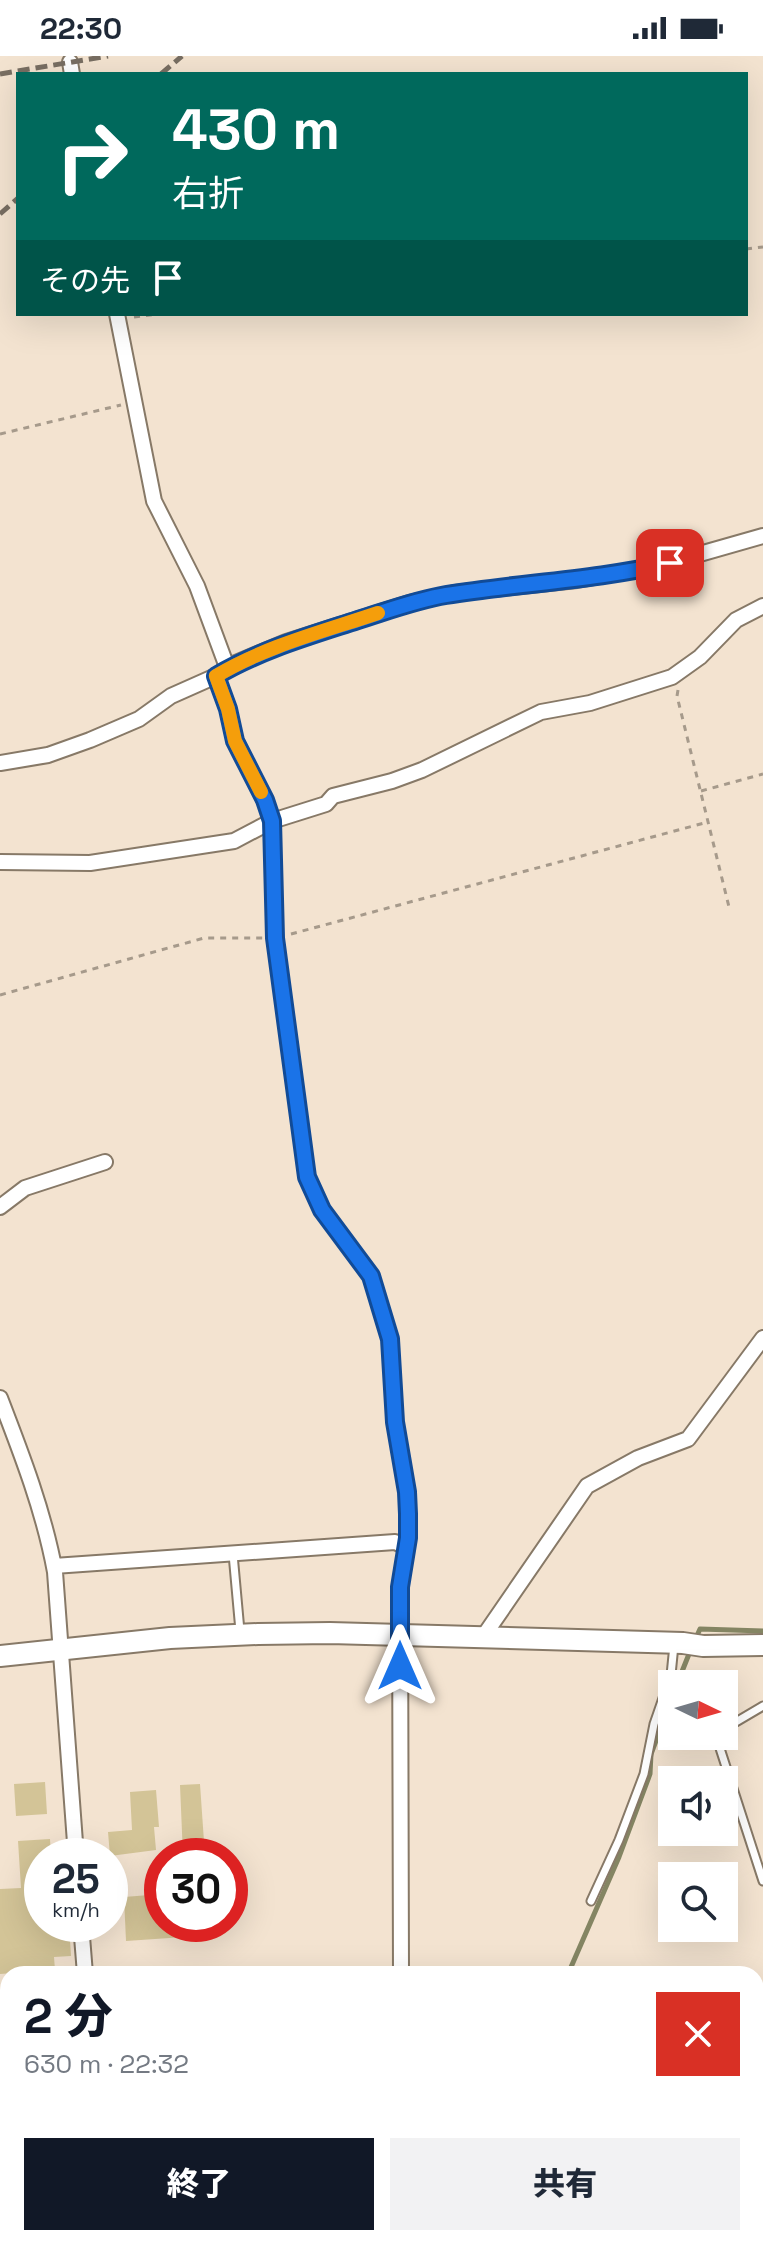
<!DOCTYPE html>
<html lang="ja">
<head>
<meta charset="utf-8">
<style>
	body { margin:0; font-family:"Space Grotesk","Noto Sans JP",sans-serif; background:#f2f2f3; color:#1f2937; height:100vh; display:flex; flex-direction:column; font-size:30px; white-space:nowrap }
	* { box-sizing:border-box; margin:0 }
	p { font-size:26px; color:#747a83 }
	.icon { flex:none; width:44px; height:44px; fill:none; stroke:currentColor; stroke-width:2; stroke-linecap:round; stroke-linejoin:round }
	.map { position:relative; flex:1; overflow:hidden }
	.details { position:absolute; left:0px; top:1910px; width:764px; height:280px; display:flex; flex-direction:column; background:#fff; border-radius:24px 24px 0 0; box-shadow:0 8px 32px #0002 }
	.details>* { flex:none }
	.top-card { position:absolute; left:16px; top:16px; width:732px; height:244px; border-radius:0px; box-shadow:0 8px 32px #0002; background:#00695c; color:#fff; overflow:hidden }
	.needle { width:52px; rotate:95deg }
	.fabs { position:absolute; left:658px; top:1614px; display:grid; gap:16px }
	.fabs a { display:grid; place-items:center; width:80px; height:80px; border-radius:0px; background:#fff; box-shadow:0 8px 32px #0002; font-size:40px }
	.speed { position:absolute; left:24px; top:1782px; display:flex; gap:16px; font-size:40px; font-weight:700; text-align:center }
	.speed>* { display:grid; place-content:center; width:104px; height:104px; border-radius:50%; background:#fff; box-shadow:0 8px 32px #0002; line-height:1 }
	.speed small { font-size:20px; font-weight:400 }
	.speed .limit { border:12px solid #d22; background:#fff; color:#111 }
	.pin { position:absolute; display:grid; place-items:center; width:68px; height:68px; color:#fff; margin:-34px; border-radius:16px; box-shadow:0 4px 12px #0006 }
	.me { position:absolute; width:88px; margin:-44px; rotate:0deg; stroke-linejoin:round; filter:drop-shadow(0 0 6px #0008) }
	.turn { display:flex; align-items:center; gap:28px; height:168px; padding:0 24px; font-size:36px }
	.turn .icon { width:104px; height:104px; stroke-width:2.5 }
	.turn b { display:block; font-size:56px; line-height:68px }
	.then { display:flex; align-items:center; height:76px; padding:0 24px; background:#0003; gap:16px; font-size:30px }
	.round { display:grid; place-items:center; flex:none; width:84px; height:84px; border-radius:0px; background:#f2f2f3 }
	.head { display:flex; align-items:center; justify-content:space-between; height:136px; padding:0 24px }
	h1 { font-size:48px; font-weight:800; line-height:60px; color:#111827 }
	.cta { display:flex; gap:16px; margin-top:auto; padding:16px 24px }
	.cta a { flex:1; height:92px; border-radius:0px; background:#111827; color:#fff; font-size:32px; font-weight:800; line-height:92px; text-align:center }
	.cta a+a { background:#f2f2f3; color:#1f2937 }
	.status { display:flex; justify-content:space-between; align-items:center; height:56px; padding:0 40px; background:#fff; direction:ltr }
	.status svg { height:22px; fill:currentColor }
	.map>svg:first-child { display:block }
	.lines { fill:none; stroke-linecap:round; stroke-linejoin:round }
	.stream { stroke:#848563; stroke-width:5 }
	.building { fill:#d3c497 }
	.lane-casing { stroke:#877967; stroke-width:11 }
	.street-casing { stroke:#877967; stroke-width:18 }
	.secondary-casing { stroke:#877967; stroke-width:24 }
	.highway-casing { stroke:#8c5021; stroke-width:30 }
	.path { stroke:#a69a8b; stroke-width:3; stroke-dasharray:6 6; stroke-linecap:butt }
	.lane { stroke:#fff; stroke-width:7 }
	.street { stroke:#fff; stroke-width:14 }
	.secondary { stroke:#fff; stroke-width:20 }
	.highway { stroke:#ca702c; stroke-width:26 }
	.rail { stroke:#786e62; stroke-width:5; stroke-dasharray:12 6; stroke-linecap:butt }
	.route-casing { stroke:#114b97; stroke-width:20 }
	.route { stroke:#1a73e8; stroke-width:14 }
	.slow { stroke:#f59e0b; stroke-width:14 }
</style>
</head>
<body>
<div class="status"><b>22:30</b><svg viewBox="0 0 49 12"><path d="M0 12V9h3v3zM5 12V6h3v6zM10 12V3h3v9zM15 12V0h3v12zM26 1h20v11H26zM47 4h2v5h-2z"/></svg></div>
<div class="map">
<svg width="763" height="2190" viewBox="0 0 763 2190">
	<rect width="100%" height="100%" fill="#f3e3d0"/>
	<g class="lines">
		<path class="stream" d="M695 1584 700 1573 763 1575
			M677 1628 691 1593
			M568 1918 619 1801 650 1718 651 1698 672 1642
			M460 2190 463 2182"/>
	</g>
	<path class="building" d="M45 1726 47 1758 16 1760 14 1728Z
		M200 1728 205 1800H183L180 1729Z
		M156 1734 159 1771H154L156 1794 110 1800 108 1776 132 1774 130 1736Z
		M50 1783 51 1800H42V1868H69L71 1900 54 1901 55 1914 0 1918V1833L21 1832 18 1785Z
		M162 1838V1868H184V1881L126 1885 124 1841Z"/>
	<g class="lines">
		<g class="lane-casing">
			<path id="lane" d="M233 1498 240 1575
				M724 1673 763 1650
				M716 1680 763 1825
				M591 1845 619 1784 644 1718 654 1668 671 1619 674 1589"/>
		</g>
		<g class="street-casing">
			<path id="street" d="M70 6 72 18
				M117 258 154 445 197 530 227 611
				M216 620 228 653 235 685 265 744 272 765 275 882 307 1121 322 1154 371 1220 390 1283 395 1366 407 1436 408 1482 400 1531 401 1918
				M0 707 48 699 90 684 139 663 171 640 216 620 231 609 286 586 409 547 455 537 577 524 654 511 763 480
				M0 806 90 807 234 785 272 765 326 748 333 740 392 725 422 714 541 656 590 647 672 621 700 601 736 564 763 550
				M0 1151 25 1132 105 1106
				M0 1342C22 1399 44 1456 55 1516L76 1800
				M54 1510 395 1486 406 1491
				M483 1581 587 1430 638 1402 688 1383 763 1282
				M81 1868 85 1918
				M100 2182 101 2190
				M398 2182V2190"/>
		</g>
		<g class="secondary-casing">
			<path id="secondary" d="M0 1600 170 1582 258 1578 330 1577 683 1587 703 1590 763 1589"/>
		</g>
		<g class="highway-casing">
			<path id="highway" d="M756 1964H763
				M0 2016H8"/>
		</g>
		<path class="path" d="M746 193 763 191
			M134 261 158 258
			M0 378 121 349
			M678 634 677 640 730 855
			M701 735 763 718
			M291 878 708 766
			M0 939 204 882H263"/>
		<use href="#lane" class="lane"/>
		<use href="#street" class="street"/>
		<use href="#secondary" class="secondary"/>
		<use href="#highway" class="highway"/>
		<path class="rail" d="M0 18 108 0
			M161 18 182 0
			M0 158 18 142"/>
	</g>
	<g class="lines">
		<g class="route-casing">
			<path id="route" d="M400 1610V1531L408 1482V1458L407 1436 395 1366 390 1283 371 1220 322 1154 307 1121 275 882 272 765 265 744 235 685 228 653 216 620C260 594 309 580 358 564 387 555 416 544 446 539 521 527 596 524 670 507"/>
		</g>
		<use href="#route" class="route"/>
		<path class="slow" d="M261 736 235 685 228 653 216 620C266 590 322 576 378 557"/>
	</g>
</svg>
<div class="fabs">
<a><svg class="needle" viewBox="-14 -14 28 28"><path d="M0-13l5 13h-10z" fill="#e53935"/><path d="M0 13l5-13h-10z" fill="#747a83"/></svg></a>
<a><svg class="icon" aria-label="sound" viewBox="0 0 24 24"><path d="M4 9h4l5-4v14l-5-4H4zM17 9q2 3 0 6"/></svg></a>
<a><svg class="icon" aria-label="search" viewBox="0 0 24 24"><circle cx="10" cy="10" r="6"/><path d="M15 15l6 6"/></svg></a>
</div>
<div class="speed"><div>25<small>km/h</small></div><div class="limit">30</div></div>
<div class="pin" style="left:670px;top:507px;background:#d93025"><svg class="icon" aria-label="arrive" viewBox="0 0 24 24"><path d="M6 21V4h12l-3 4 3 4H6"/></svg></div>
<svg class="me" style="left:400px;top:1610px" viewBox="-20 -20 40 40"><path d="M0-17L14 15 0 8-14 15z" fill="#1a73e8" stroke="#fff" stroke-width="4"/></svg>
<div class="top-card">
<div class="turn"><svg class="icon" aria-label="right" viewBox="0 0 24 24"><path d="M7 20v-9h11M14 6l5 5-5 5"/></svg><div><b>430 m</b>右折</div></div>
<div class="then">その先<svg class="icon" aria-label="arrive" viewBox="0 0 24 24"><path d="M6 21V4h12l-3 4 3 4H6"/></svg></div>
</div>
<section class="details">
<div class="head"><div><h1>2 分</h1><p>630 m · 22:32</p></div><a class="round" style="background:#d93025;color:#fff"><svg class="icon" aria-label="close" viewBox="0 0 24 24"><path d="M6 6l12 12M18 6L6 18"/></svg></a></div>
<div class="cta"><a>終了</a><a>共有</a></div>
</section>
</div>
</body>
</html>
